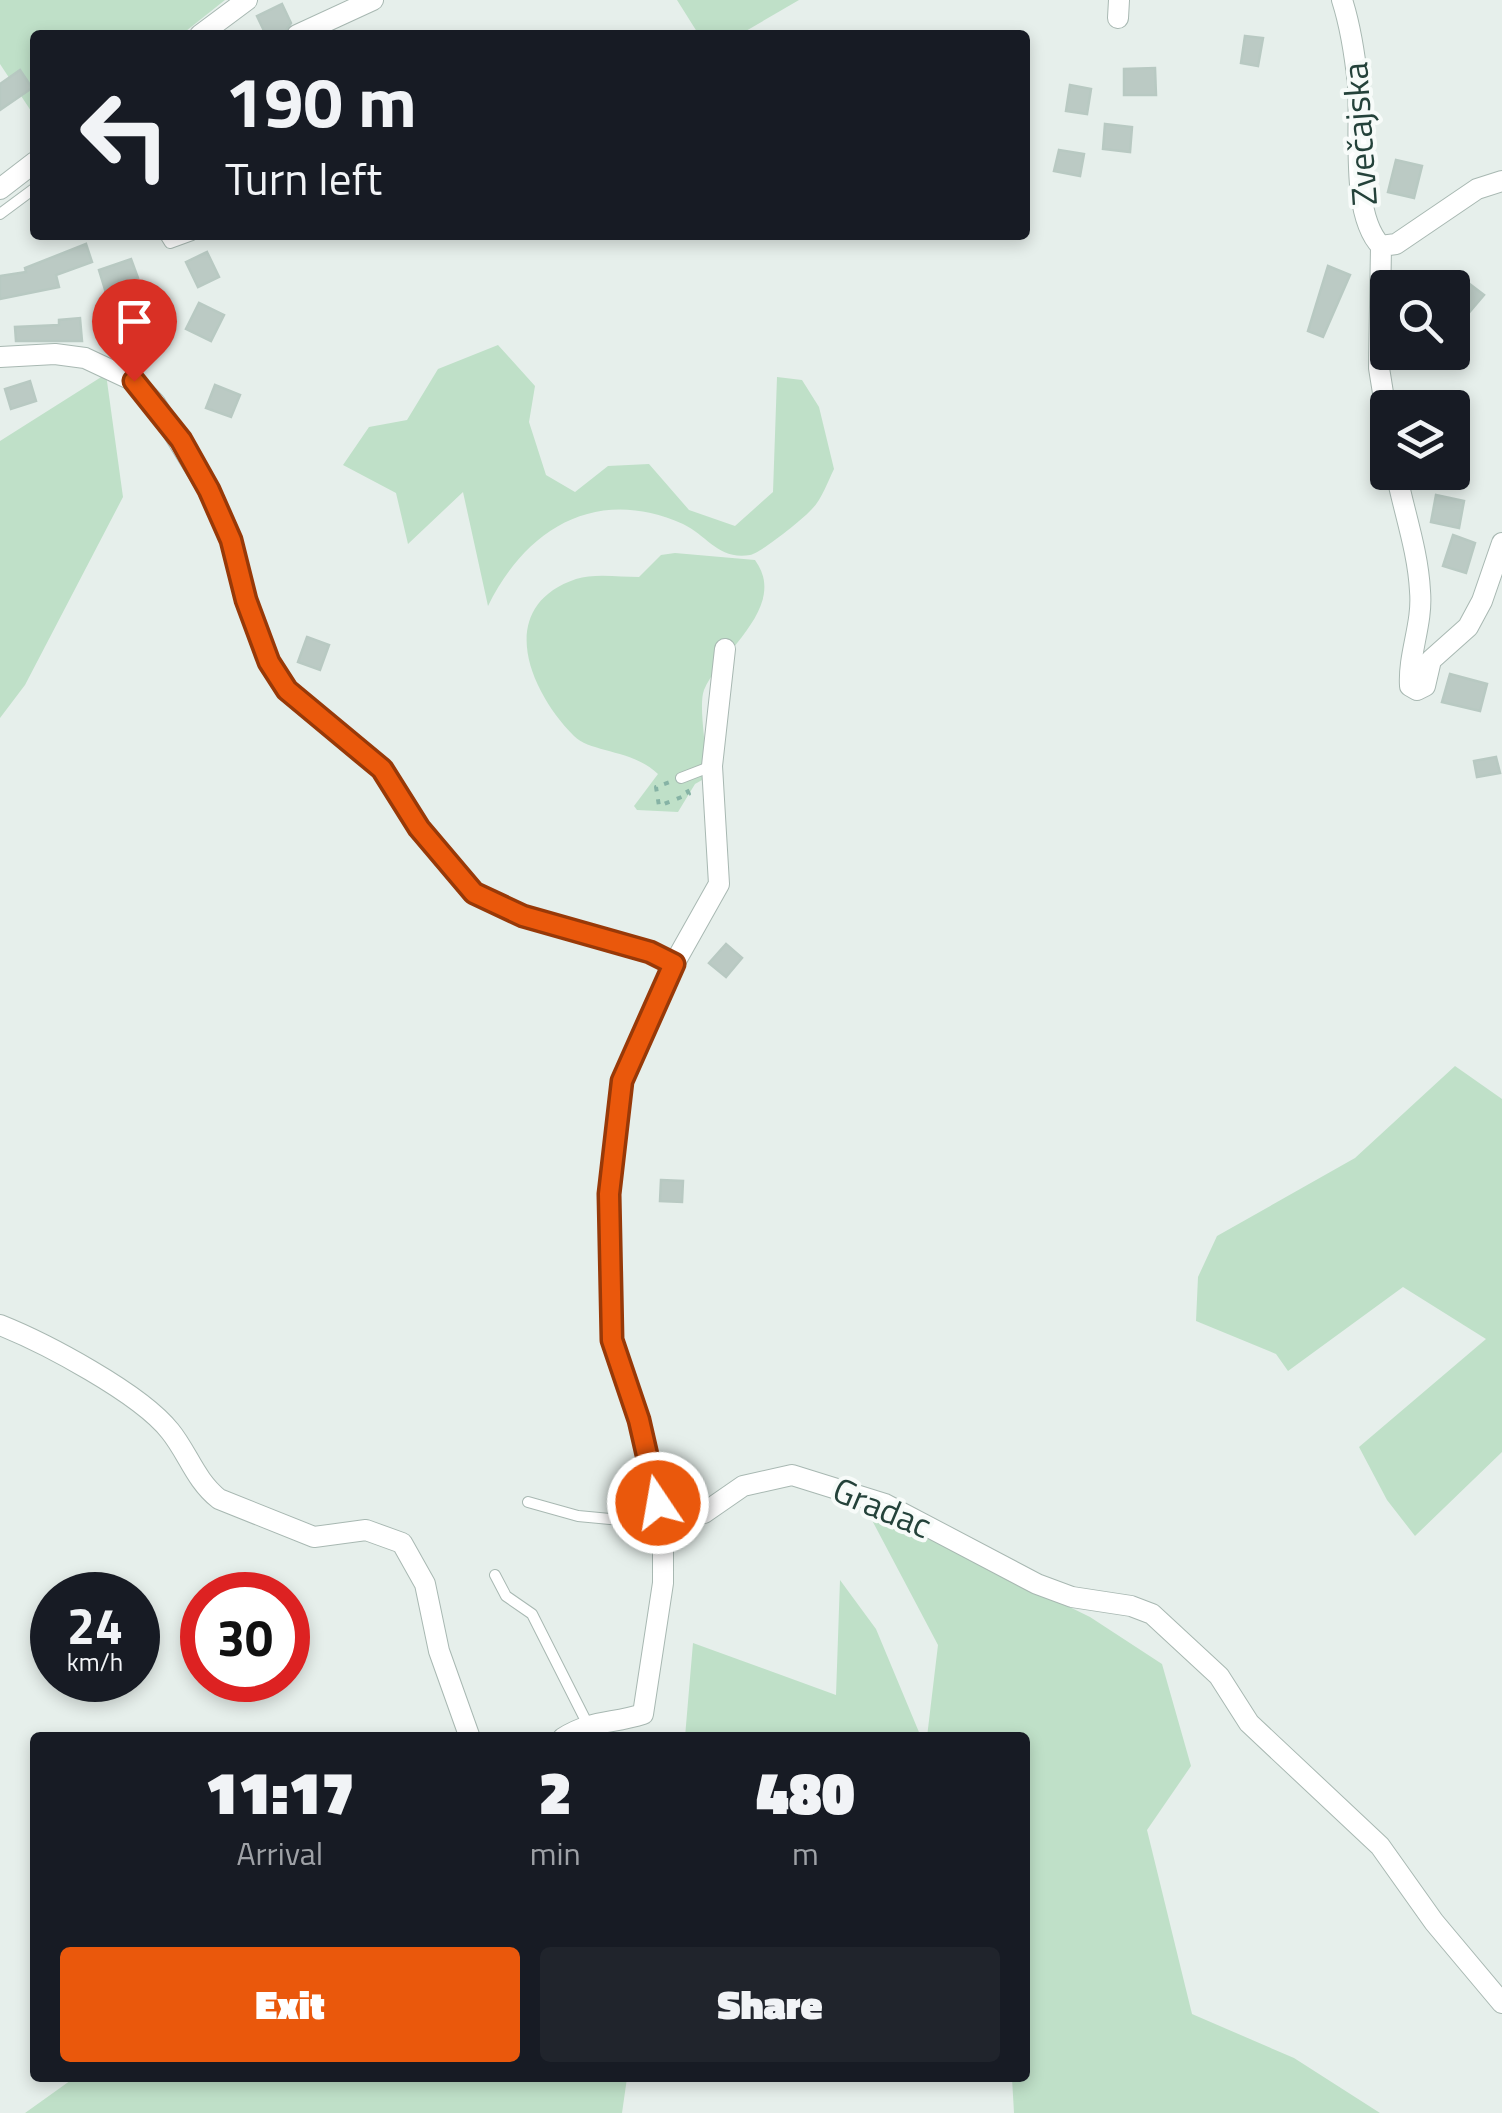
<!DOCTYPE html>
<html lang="en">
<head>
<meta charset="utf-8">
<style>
	body { margin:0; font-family:"Titillium Web",sans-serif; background:#20242c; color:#f1f3f6; height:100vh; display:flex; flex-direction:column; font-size:38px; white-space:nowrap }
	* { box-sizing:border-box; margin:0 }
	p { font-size:32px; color:#9ea1a6 }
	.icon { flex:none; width:55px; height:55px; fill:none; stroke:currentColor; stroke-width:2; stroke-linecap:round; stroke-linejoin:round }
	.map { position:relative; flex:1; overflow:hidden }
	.details { position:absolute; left:30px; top:1732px; width:1000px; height:350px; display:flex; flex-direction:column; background:#171b24; border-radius:10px; box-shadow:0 5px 15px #0003 }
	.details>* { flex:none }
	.banner { position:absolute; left:30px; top:30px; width:1000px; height:210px; border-radius:10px; box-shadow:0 5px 15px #0003; background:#171b24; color:#f1f3f6; overflow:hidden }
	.controls { position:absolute; left:1370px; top:270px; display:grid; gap:20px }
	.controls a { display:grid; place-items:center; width:100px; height:100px; border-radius:10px; background:#171b24; box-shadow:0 5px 15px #0003; font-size:50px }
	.speed { position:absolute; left:30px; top:1572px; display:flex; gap:20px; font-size:50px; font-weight:700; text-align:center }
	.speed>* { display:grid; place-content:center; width:130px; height:130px; border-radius:50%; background:#171b24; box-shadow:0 5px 15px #0003; line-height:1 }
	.speed small { font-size:25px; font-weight:400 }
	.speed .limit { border:15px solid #d22; background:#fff; color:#111 }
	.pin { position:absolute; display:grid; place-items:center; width:85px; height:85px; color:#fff; margin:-102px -42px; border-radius:50% 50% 50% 0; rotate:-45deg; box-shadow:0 0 10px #0007 }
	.pin .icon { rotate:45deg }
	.me { position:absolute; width:110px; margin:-55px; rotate:348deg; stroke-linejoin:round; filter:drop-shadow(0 0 8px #0008) }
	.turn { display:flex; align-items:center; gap:35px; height:210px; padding:0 30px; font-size:45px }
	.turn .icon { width:130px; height:130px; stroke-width:2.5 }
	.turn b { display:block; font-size:70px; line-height:85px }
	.eta { display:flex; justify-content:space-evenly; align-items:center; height:170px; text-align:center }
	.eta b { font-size:60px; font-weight:800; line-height:70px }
	.action { display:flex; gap:20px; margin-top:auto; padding:20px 30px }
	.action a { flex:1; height:115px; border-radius:10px; background:#ea580c; color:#fff; font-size:40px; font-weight:800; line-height:115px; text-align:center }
	.action a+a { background:#20242c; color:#f1f3f6 }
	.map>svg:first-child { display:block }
	.green { fill:#bfe0c8 }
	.building { fill:#bbcac4; stroke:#b8c9c2; stroke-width:2.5 }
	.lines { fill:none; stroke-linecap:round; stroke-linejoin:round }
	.lane-casing { stroke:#a8b8b2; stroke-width:12 }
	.street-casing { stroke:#a8b8b2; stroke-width:22 }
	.path { stroke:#86b3a5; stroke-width:4; stroke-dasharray:5 8; stroke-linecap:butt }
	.lane { stroke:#fff; stroke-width:10 }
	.street { stroke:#fff; stroke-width:20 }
	.route-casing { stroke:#983908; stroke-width:25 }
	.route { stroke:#ea580c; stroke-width:18 }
	.labels { text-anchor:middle; stroke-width:8; stroke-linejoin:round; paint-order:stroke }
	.street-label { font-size:35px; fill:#24423a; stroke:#f7fbf9 }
</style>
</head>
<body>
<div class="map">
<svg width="1502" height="2113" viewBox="0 0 1502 2113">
	<rect width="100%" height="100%" fill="#e6efeb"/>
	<path class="green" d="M0 0H225L181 35H35V117L0 64Z
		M677 0H799L739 35H699Z
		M498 345 535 386 529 422 546 475 575 492 608 466 649 464 689 510 735 526 773 492 777 377 802 380 819 407 834 469C828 481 822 499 812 509 803 519 761 553 750 555 718 560 708 536 683 524 597 485 526 528 488 606L463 492 408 544 396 493 343 465 369 427 407 420 438 369Z
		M106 374 123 497 25 685 0 718V441Z
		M675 553 755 560C789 607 721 650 704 690 698 705 707 757 709 776L695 784 678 812 637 810 634 806 658 774C632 749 591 753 574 736 529 691 494 607 576 579 594 573 620 577 639 577L661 555Z
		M1455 1066 1502 1099V1452L1415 1536 1387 1500 1359 1447 1486 1339 1403 1287 1288 1371 1276 1354 1196 1321 1198 1277 1217 1236 1355 1158Z
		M865 1507 1090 1617 1162 1664 1191 1766 1147 1830 1192 2014 1294 2058 1380 2113H1014L1012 2078H1025V1738L927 1737 938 1645Z
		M840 1580 876 1629 921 1737H685L693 1643 836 1695Z
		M74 2078H627L622 2113H25Z"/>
	<path class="building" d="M282 4 291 23 283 34 266 35 257 16Z
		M1245 36 1263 38 1258 66 1241 63Z
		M1155 68 1156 95H1124V69Z
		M20 70 32 88 0 110V84Z
		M1070 85 1091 89 1087 114 1066 111Z
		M1105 124 1132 127 1130 152 1103 149Z
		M1059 150 1084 154 1080 176 1054 171Z
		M1396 160 1422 166 1414 198 1388 192Z
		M86 244 92 262 56 275 59 287 0 299V276L26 272 25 268Z
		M207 252 219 277 198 287 186 262Z
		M131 259 138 278 130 281 135 297 110 306 99 270Z
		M1328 266 1350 275 1323 337 1308 331Z
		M1467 282 1484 295 1467 315 1452 300Z
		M199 303 224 315 211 341 186 329Z
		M80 318 82 341H16L15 327 59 325V320Z
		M30 381 36 401 11 409 5 389Z
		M215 385 240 395 231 417 206 408Z
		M1436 495 1464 501 1459 528 1431 522Z
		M1453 535 1475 543 1466 573 1443 566Z
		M307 637 329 645 320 670 298 662Z
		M1450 674 1487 684 1480 711 1442 702Z
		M1496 757 1500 773 1477 777 1474 761Z
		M726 944 742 958 726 977 709 963Z
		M661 1180 683 1181 682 1202 660 1201Z"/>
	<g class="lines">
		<g class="lane-casing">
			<path id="lane" d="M0 214 35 188
				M165 235 170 243 192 235
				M681 778 712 766
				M528 1502 578 1516 663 1524
				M495 1575 506 1596 532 1614 587 1723"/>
		</g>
		<g class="street-casing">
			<path id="street" d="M1342 0C1351 28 1355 56 1358 85 1361 130 1350 214 1381 246L1396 244 1477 189 1502 181
				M1118 18 1119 0
				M200 35 247 0
				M297 35 373 0
				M0 189 35 162
				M1381 246 1379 368 1388 424
				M0 357 55 354 85 358 134 381 155 403 209 491 231 540 246 601 269 662 287 690 382 769 419 828 473 893 523 916 650 952 674 964 719 884 712 766 725 649
				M1396 472C1404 512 1418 551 1420 591 1423 624 1408 654 1410 686L1417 690 1425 686 1431 660 1468 627 1482 601 1502 543
				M674 964 622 1081 609 1194 612 1341 639 1420 663 1524 704 1513 743 1486 792 1475 885 1504 1037 1584 1072 1597 1131 1606 1152 1614 1219 1676 1249 1723 1380 1846 1434 1922 1502 2003
				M0 1325C45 1343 140 1393 170 1431 188 1453 195 1480 219 1499L314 1537 366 1530 402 1543 425 1584 439 1651 470 1738
				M563 1738C591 1720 612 1724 643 1714L663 1583V1524"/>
		</g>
		<path class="path" d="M681 778 689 794 659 806 656 787Z"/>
		<use href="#lane" class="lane"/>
		<use href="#street" class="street"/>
	</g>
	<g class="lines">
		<g class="route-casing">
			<path id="route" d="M134 381 181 440 209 490 231 540 246 600 269 662 287 690 382 769 419 828 474 893 523 916 650 952 674 964 622 1081 609 1194 612 1340 639 1420 658 1503"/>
		</g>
		<use href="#route" class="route"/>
	</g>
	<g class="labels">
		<g class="street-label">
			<text transform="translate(1360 134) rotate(-94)" y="12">Zvečajska</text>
			<text transform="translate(882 1508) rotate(23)" y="12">Gradac</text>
		</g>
	</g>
</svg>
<div class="controls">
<a><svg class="icon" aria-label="search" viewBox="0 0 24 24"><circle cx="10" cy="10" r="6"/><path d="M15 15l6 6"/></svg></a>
<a><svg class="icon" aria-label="layers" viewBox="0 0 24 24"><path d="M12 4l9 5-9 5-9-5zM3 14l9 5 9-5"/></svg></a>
</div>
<div class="speed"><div>24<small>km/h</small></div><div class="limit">30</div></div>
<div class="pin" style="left:134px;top:381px;background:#d93025"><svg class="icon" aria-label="arrive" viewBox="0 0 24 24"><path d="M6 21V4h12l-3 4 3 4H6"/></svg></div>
<svg class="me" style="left:658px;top:1503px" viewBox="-20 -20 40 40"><circle r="17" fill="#ea580c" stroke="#fff" stroke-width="3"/><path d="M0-11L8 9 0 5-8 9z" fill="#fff"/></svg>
<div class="banner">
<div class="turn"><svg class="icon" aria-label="left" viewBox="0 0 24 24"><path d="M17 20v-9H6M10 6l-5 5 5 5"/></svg><div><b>190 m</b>Turn left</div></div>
</div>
<section class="details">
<div class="eta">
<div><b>11:17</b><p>Arrival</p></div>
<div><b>2</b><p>min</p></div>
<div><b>480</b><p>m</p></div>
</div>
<div class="action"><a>Exit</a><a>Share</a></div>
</section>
</div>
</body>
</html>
